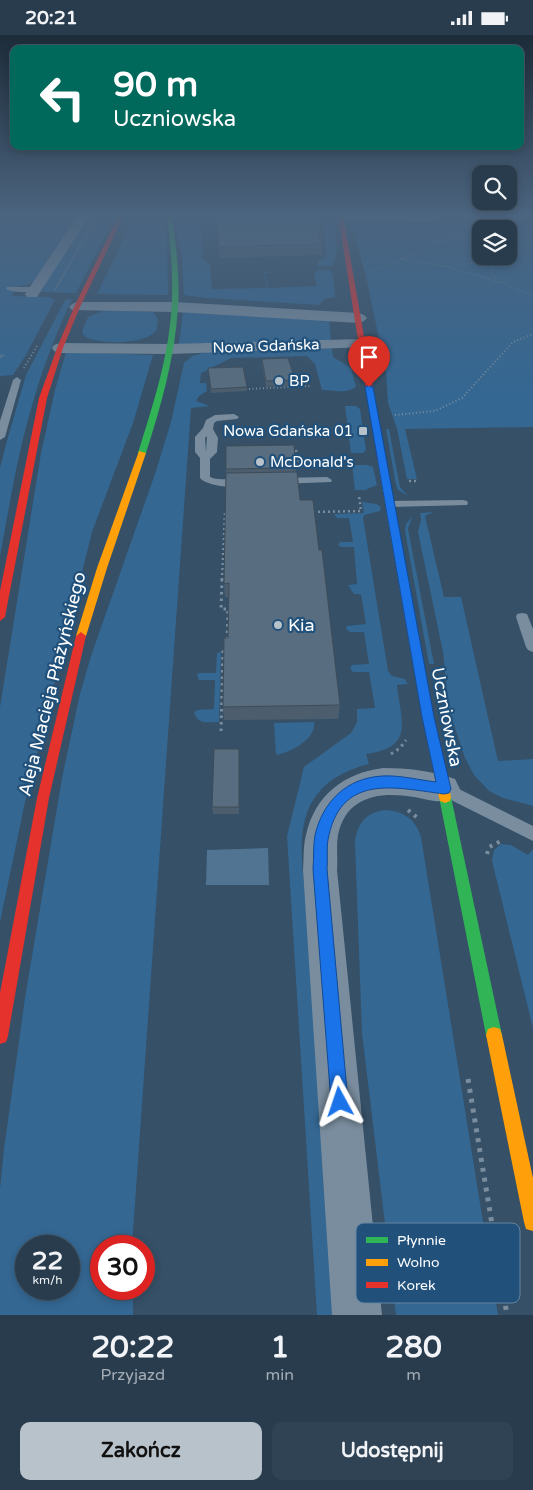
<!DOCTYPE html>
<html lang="pl">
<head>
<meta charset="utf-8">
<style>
	body { margin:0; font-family:"Varela Round",sans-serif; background:#304354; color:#f1f3f6; height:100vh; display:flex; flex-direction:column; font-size:19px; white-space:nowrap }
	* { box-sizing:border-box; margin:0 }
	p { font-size:16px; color:#a5adb6 }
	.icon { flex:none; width:28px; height:28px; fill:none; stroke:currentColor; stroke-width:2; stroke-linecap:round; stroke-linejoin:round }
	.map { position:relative; height:1280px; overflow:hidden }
	.side { display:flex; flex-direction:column; background:#283c4d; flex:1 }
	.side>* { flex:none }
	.hud { position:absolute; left:10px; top:10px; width:514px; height:105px; border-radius:10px; box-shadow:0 2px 8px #0003,0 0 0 1px #445665; background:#00695c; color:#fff; overflow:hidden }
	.controls { position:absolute; left:472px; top:130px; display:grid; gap:10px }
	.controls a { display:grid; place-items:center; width:45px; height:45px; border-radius:10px; background:#283c4d; box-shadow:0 2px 8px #0003,0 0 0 1px #445665; font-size:25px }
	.speed { position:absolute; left:15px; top:1200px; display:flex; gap:10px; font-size:25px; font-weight:700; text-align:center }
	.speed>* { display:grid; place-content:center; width:65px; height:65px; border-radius:50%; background:#283c4d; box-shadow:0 2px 8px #0003,0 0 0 1px #445665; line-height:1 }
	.speed small { font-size:12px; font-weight:400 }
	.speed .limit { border:8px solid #d22; background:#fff; color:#111 }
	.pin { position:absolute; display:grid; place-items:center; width:42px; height:42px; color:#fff; margin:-51px -21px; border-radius:50% 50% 50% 0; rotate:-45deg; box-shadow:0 0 5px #0007 }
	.pin .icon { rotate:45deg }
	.me { position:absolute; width:55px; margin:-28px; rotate:355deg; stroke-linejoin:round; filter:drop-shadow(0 0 4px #0008) }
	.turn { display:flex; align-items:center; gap:18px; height:105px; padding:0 20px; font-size:22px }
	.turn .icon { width:65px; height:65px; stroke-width:2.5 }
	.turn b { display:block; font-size:35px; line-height:42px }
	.eta { display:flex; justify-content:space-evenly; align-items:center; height:85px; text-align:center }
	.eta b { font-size:30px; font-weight:800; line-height:35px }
	.primary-button { display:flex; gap:10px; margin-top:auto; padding:10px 20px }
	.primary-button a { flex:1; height:58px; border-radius:10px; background:#b8c2ca; color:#111; font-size:20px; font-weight:800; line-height:58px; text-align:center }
	.primary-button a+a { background:#304354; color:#f1f3f6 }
	.status { display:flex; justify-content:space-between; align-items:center; height:35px; padding:0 25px; background:#283c4d; direction:ltr }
	.status svg { height:14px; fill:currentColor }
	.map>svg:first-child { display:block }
	.green { fill:#346792; fill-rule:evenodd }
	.water { fill:#517493 }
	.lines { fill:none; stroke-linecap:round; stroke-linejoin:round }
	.stream { fill:#517493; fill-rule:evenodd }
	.path-far5 { stroke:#7a8d9e; stroke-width:1; stroke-dasharray:1 2; stroke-linecap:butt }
	.path-far4 { stroke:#7a8d9e; stroke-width:2; stroke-dasharray:1 2.5; stroke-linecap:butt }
	.path-far3 { stroke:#7a8d9e; stroke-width:2.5; stroke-dasharray:2 3; stroke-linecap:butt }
	.path-far2 { stroke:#7a8d9e; stroke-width:3; stroke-dasharray:2.5 4; stroke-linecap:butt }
	.path-far1 { stroke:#7a8d9e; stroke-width:4; stroke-dasharray:3 5; stroke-linecap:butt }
	.path { stroke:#7a8d9e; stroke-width:5; stroke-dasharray:4 6; stroke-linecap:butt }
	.lane { fill:#7a8d9e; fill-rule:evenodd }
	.street { fill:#7a8d9e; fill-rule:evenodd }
	.fast { fill:#30b455; fill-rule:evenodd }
	.slow { fill:#ff9f0a; fill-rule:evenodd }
	.jam { fill:#e5322d; fill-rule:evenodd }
	.wall { fill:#4c5e6d }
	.building { fill:#586d7f; stroke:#3e4c59 }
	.route { fill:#1a73e8; stroke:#114b97 }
	.poi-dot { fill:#b8c2ca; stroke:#21517b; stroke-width:2 }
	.labels { text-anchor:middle; stroke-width:4.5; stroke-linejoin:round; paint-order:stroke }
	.far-street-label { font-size:15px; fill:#fff; stroke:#21517b }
	.far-poi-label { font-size:15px; fill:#fff; stroke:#21517b; text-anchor:start }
	.poi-label { font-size:18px; fill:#fff; stroke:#21517b; text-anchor:start }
	.street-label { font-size:18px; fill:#fff; stroke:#21517b }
	.key { fill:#21517b; stroke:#6485a3; stroke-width:1 }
	.key-label { font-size:14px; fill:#fff }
</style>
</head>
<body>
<div class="status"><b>20:21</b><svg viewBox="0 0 49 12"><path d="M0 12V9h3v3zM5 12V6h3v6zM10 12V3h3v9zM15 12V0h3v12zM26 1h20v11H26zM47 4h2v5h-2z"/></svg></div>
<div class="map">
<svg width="533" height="1280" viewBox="0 0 533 1280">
	<rect width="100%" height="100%" fill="#355067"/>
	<path class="green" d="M0 180H80L36 246 29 249 11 253 9 255 15 256 12 261 48 262 55 265 26 320 13 340 0 341Z
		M89 180H116L76 258 40 257Z
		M132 180H162L167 209 168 260 97 259 125 201Z
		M174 180H201L202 223 210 230 212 254 267 253 264 237H275L265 238 268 253 317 251 314 238 319 235H329L333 239 335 262 324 264 320 270 207 263 184 260 182 223Z
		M322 180H332C334 195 341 218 332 231H318L317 228 321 224H325L326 217Z
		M355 180H533V392L405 394 417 444H407L397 394 388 368 386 337 367 246 353 193V188L357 187ZM481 194H509V221H481Z
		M72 264C57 296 44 329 34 364 18 415 10 468 0 521V433L8 402 26 340 65 265Z
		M105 275 152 277C160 282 158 288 156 296 144 310 99 310 84 301L82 296 88 282Z
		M183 277 329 285 331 305 179 309Z
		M332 313 333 322 351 333 356 352C344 360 333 354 322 355L315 329 307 321 231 323 201 338 200 348H206L207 356 199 361 196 366 210 371 191 373 132 1211H101V1254H133V1280H0V1154L4 1114 25 963 62 743 80 659 91 621 156 436 171 387 184 328 192 321 207 317ZM26 1211H69V1254H26Z
		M66 317 153 320 133 388 92 497 25 767 0 887V672L41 418 55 355Z
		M345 371H356L360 374 366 415 363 418H351Z
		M386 394H389L400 452 408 461 398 455 396 450Z
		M352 430H366L373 432 377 450 365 455H355Z
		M362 467 376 469 381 472 380 476 364 480 363 483 388 636 392 641 405 644 408 649 397 650C401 687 415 712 366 719L369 729C316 743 299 773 302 826L330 1171 336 1280H317L287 801 304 732 351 698 357 687V674L375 673 369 637H353L350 633 352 630 369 629 364 597H350L346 594 347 591 366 589 361 559H354L348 550 357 549 354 512H341L338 510 340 507H353L349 483H337L334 479 364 478Z
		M434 477 425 481 444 562H461L498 726 533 724V771L503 763 489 756 474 740 465 723 449 675 443 617 418 497 421 484 420 478Z
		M412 482 408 494 434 629H429L405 496 406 489Z
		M221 617 219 687C209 687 197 690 194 677L197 675 214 674 215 645H199L197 640 199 638H216L217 618Z
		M314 687C317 704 290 718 276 720L274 688Z
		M386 775C404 776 416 785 421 802L498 1280H396L362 998 355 808C357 788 366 777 386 775Z
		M501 809 511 810 528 820 533 814V993L492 826 494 815Z"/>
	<path class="water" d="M268 813 269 850H206L207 815Z"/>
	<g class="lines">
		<path class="stream" d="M96 180H99L56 255 53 256Z
			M1 319 5 320 0 324V320Z"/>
		<path class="path-far5" d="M457 183 498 184 513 180
			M0 185 59 184
			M492 194 503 185
			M28 211 43 210
			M499 221C497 225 493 231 492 236 491 246 525 257 533 260
			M401 224 444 231 503 248
			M447 231 476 228 495 221
			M370 237 411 220 425 210 481 197"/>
		<path class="path-far4" d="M24 333 37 311
			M249 354 310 351
			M395 380 435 376 462 363 513 307 533 299"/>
		<path class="path-far3" d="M296 415 298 432
			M409 446H416
			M313 477 361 476 359 461
			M222 545 225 478H229"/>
		<path class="path-far2" d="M222 544 221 574H228L227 607
			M221 696 223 612
			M391 719 400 713 406 705"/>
		<path class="path-far1" d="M408 775 420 785
			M487 819 489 812 501 806"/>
		<path class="path" d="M468 1044 507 1280"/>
		<path class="lane" d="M436 180H446L432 186 341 185 338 183 341 181 431 182Z
			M7 252H35L39 254C32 258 13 258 6 254Z
			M17 342 21 345 5 402 0 405V386L13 345Z
			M234 379 239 382 237 384 217 386 214 388 213 394 218 403 217 417 210 424V442C222 448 239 439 248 447 239 455 208 452 200 443V423L195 417V402L203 393 206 385 215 380ZM207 401 206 417 205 403Z
			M327 442 332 445 331 447 280 449 275 446 280 443Z
			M463 465 467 466 468 468 467 470 390 472 385 469 390 466Z
			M522 578 527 579 533 594V617L528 615 526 612 516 582 517 579Z
			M445 747 533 791V806L439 759 437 754 439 749Z"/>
		<path class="street" d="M78 180H90L37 262H27L25 259Z
			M77 267H175L359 278 364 280 367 283 364 286 359 288 175 277 72 275 69 272 72 269Z
			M363 304 369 306 371 309 369 312 169 319 60 318 54 316 52 313 54 310 60 308 169 309Z
			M383 733C407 733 433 736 455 744L460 754 455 764C440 769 430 765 414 762 380 756 346 761 338 800 336 812 338 824 337 835L382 1280H332L303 835C304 823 303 811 306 800 315 760 344 738 383 733Z"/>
		<path class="fast" d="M167 180H172C176 211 180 242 178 272 175 322 161 371 146 418L142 420 138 418C154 367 171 315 172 261 173 234 170 207 167 180Z
			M445 756 450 758 451 762 502 1000 500 1006 494 1008 488 1006 486 1000 439 762 440 758Z"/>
		<path class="slow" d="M139 416 146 418 107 533 86 601 81 605 77 604 76 601 97 533Z
			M378 421H384L385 423 434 682 451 762 450 766 445 768 440 766 439 762 422 682 377 423Z
			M494 992 500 994 502 1000 533 1143V1196L526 1194 524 1187 486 1000 488 994Z"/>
		<path class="jam" d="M119 180H124L80 272 63 313 47 363 5 582 0 586V556L39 363 57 313 74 272Z
			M338 180H343L385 423 381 425 377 423Z
			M81 597 86 601 49 763 8 1001 6 1007 0 1009V958L37 763 76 601Z"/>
	</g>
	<path class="wall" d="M216 180 322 196V220L219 223Z
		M262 324 295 345 294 351 266 352 262 330Z
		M208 333 247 352V356L211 358Z
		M296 433V437L300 465 319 515 340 670 338 684 224 685 223 672 228 603V562H225L224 549 226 434Z
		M239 714V779H213L212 772Z"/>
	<path class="building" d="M216 180H317L322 196H318L322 209 219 212Z
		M288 323 295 345 266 346 262 324Z
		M243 332 247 352 211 354 208 333Z
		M294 410 296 433 226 434V411Z
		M297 437 300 465H313L319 515H322L340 670 223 672 224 603H228L229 548 224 549 226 438Z
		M214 714H239V772H212Z"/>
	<linearGradient id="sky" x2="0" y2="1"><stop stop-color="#1d2c39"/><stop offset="0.5" stop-color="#4b647f"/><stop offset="1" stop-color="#4b647f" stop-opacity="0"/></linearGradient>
	<rect width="533" height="360" fill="url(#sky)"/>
	<path class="route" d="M369 350 373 352 434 682 451 754 449 758 444 759C397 753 343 738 329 800 326 811 328 823 327 834L348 1067 346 1073 340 1076 333 1073 331 1067 313 834C314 823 313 811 315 800 323 766 347 743 382 741 400 740 419 745 436 747L422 682 365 352Z"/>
	<g class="poi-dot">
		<circle cx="279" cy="346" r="5"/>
		<rect x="358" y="391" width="10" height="10" rx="2.5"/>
		<circle cx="260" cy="427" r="5"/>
		<circle cx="278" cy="590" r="5"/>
	</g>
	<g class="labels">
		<g class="far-street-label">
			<text transform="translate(266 311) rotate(-2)" y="5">Nowa Gdańska</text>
		</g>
		<g class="far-poi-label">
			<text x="289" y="351">BP</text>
			<text x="353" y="401" text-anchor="end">Nowa Gdańska 01</text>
			<text x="270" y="432">McDonald's</text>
		</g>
		<g class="poi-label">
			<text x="288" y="596">Kia</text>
		</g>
		<g class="street-label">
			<text transform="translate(52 649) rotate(-76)" y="6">Aleja Macieja Płażyńskiego</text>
			<text transform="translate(447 682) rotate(79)" y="6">Uczniowska</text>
		</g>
	</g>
	<rect x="356" y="1188" width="164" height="80" rx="8" class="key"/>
	<rect x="366" y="1202" width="22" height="6" fill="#30b455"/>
	<rect x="366" y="1224" width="22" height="7" fill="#ff9f0a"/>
	<rect x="366" y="1247" width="22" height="6" fill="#e5322d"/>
	<g class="key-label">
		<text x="397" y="1210">Płynnie</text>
		<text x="397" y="1232">Wolno</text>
		<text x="397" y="1255">Korek</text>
	</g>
</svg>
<div class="controls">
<a><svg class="icon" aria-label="search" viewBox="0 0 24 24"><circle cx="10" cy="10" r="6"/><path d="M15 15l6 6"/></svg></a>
<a><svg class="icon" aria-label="layers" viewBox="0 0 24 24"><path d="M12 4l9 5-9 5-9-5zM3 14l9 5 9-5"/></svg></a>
</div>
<div class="speed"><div>22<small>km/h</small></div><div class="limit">30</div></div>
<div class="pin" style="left:369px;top:352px;background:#d93025"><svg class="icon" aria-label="arrive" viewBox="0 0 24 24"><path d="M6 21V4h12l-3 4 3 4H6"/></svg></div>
<svg class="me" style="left:340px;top:1067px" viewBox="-20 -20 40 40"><path d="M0-17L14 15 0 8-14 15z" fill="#1a73e8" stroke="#fff" stroke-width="4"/></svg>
<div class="hud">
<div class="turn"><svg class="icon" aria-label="left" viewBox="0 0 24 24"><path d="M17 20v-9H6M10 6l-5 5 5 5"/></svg><div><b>90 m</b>Uczniowska</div></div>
</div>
</div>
<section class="side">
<div class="eta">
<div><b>20:22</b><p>Przyjazd</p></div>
<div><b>1</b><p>min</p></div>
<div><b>280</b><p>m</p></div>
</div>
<div class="primary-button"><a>Zakończ</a><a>Udostępnij</a></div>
</section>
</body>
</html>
